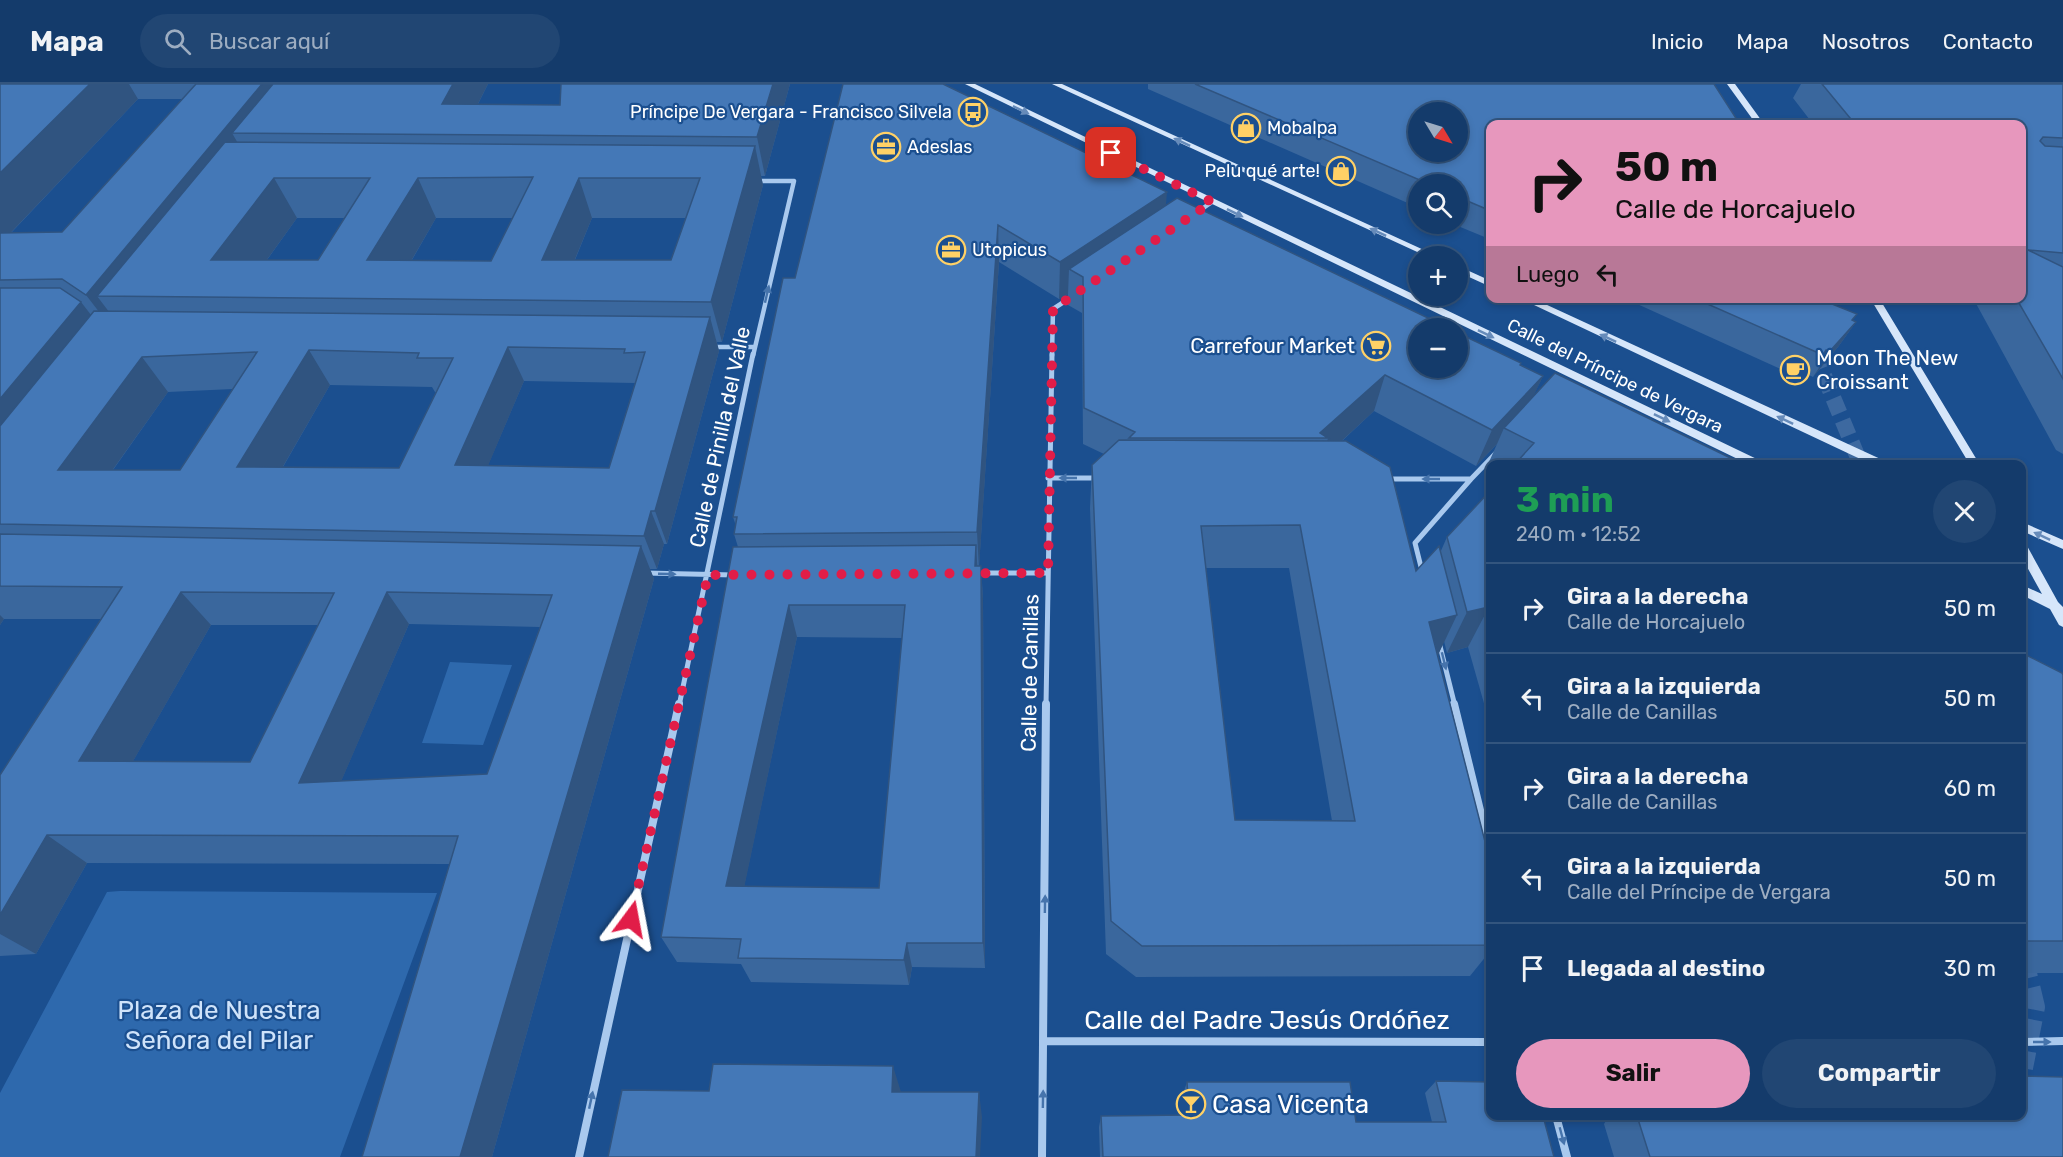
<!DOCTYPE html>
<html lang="es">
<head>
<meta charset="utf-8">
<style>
	body { margin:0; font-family:Rubik,sans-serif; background:#214673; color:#f1f3f6; height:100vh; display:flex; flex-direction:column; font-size:22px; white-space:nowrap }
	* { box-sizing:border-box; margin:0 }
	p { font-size:20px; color:#9dadc1 }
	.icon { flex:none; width:33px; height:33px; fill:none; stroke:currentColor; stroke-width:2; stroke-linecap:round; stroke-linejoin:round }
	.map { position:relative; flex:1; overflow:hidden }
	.drawer { position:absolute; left:1486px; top:376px; width:540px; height:660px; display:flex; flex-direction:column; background:#143b6b; border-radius:12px; box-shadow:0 3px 9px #0003,0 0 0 2px #33557e }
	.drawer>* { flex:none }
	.hud { position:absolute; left:1486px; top:36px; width:540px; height:183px; border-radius:12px; box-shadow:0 3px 9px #0003,0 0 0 2px #33557e; background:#e797bd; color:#111; overflow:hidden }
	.needle { width:39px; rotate:128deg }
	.tools { position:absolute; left:1408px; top:18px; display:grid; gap:12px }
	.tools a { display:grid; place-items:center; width:60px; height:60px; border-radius:50%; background:#143b6b; box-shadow:0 3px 9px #0003,0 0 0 2px #33557e; font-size:30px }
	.pin { position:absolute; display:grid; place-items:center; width:51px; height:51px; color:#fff; margin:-26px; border-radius:12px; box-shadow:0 3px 9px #0006 }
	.me { position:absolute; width:66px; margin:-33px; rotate:13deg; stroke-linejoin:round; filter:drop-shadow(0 0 4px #0008) }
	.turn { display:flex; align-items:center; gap:21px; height:126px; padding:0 30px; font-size:27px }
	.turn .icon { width:78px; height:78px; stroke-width:2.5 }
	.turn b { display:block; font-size:42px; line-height:51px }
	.then { display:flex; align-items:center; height:57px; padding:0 30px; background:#0003; gap:12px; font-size:22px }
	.round { display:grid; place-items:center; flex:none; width:63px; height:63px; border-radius:32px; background:#214673 }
	.summary { display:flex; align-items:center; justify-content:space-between; height:102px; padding:0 30px }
	h1 { font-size:36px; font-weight:700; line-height:45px; color:#1e9e55 }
	.primary-button { display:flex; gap:12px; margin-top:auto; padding:12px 30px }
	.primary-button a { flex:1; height:69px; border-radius:36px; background:#e797bd; color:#111; font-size:24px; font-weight:700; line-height:69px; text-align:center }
	.primary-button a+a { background:#214673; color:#f1f3f6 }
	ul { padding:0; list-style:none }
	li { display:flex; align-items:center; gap:18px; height:90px; padding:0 30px; border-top:2px solid #33557e }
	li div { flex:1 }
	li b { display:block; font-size:22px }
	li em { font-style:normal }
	header { display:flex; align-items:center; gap:36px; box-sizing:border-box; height:84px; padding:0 30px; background:#143b6b; border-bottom:2px solid #33557e }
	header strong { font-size:28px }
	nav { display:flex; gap:33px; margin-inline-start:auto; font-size:21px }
	.search { width:420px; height:54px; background:#214673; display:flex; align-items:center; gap:15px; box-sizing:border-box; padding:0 21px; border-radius:33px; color:#9dadc1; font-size:22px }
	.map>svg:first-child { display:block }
	.green { fill:#2e69ad }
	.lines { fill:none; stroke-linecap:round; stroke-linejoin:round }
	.highway-tunnel-far2 { stroke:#3d69a0; stroke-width:13; stroke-dasharray:13 7; stroke-linecap:butt }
	.highway-tunnel-far1 { stroke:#3d69a0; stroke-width:16; stroke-dasharray:16 8; stroke-linecap:butt }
	.highway-tunnel { stroke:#3d69a0; stroke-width:22; stroke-dasharray:22 10; stroke-linecap:butt }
	.street-far2 { stroke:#a9c9ee; stroke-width:4.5 }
	.street-far1 { stroke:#a9c9ee; stroke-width:5 }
	.street { stroke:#a9c9ee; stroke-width:8 }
	.secondary { fill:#d6e6fa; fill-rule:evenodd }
	.wall { fill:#3a679d; fill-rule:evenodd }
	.shaded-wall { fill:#305480 }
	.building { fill:#4478b7; stroke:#305480; stroke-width:1.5; fill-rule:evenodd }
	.oneway { fill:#668bba }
	.oneway2 { fill:#4674ac }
	.route { stroke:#e11d48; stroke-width:10; stroke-dasharray:0 18 }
	.labels { text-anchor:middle; stroke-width:4.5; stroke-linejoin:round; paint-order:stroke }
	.far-poi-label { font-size:18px; fill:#fff; stroke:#1b4f8f; text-anchor:start }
	.far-street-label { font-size:18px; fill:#fff; stroke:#1b4f8f }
	.poi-label { font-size:21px; fill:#fff; stroke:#1b4f8f; text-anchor:end }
	.street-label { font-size:21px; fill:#fff; stroke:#1b4f8f }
	.near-park-label { font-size:26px; fill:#cfe3fa; stroke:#1b4f8f }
	.near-street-label { font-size:26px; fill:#fff; stroke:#1b4f8f }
	.near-poi-label { font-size:26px; fill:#fff; stroke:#1b4f8f; text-anchor:start }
</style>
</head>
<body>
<header>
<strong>Mapa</strong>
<div class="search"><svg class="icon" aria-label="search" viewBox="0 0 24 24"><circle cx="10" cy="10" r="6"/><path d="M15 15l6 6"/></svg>Buscar aquí</div>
<nav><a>Inicio</a><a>Mapa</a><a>Nosotros</a><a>Contacto</a></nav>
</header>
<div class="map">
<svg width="2063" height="1073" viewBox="0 0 2063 1073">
	<rect width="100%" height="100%" fill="#1b4f8f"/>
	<path class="green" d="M450 578 512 581 483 661 422 659Z
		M120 807 437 809 340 1073H0V1009L107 808Z"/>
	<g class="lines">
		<path class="highway-tunnel-far2" d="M1812 263 1816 272"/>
		<path class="highway-tunnel-far1" d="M1815 270 1861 381"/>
		<path class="highway-tunnel" d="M2022 873 2034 923 2022 984"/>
		<path class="street-far2" d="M1196 129 1212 118
			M713 263H755
			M753 272 794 97H755
			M1052 272 1053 225 1073 212"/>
		<path class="street-far1" d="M1048 394H1099
			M1385 395H1471L1496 369
			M1422 487 1415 459 1471 395
			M645 489 734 491
			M975 489H1048
			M1439 558 1455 622
			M679 622 753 270
			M1046 622 1052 270"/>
		<path class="street" d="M1454 620 1491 771
			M1043 957 1491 958
			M2022 958 2063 957
			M1556 1032 1567 1073
			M579 1073 679 620
			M1042 1073 1046 620"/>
		<path class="secondary" d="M965 0H975L1763 378 1764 381H1750Z
			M1052 0H1062L1437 172H1426Z
			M1727 0H1735L1764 40H1756Z
			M1458 182 1491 197V203L1458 188Z
			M1519 214H1532L1887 378 1888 381H1873Z
			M1870 214H1879L1980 381H1970Z
			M2022 438 2063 456V465L2022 447Z
			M2022 459 2026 460 2058 518 2063 523V543L2059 541 2050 525 2022 511V501L2042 510 2022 474Z"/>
	</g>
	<path class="wall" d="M0 0H488L478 20 560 21 561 0H790L765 92H761L763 101 722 258H717L719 267 667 460H664L657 485H650L654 495 492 1073H362L450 780 87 779 36 870 0 872V691L101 535H4L0 541ZM138 15H183L62 148 11 149ZM297 134H345L318 176H267ZM436 134H513L491 177 412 176ZM592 134H686L671 176H575ZM524 297 635 299 609 384 488 381ZM330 301 432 303 435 308H436L399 384 283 383ZM233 305 180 386H113L168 308ZM409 540 540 543 487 690 341 697ZM211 541H318L250 678 133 677Z
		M843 0 1166 121 1521 279V281L1543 292 1533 312 1745 381H1491V390L1485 387 1497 360 1476 382 1374 327 1342 357 1416 487 1440 469 1447 453 1491 406V644L1468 563 1447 569 1444 557 1438 571 1491 781V866L1470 892 1136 893 1106 870 1090 424 1092 381 1104 370 1083 360 1082 229 1068 221V210L1059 215 999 178 979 482H981L983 515 985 884 912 883 909 901 751 898 741 880 677 878 661 853 738 463 734 450 736 442 733 433 795 194ZM1206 484H1289L1332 737 1235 736ZM797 553 902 554 879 804 744 802Z
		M1148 0H1714L1739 39 1491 40V161L1486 158 1487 154 1453 140H1458V100H1419V124L1148 5Z
		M1801 0H2063V370L2056 366 1973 214H2022V40H1813L1793 14Z
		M1624 214H1830L1827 218 1856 238 1838 263 1813 293 1809 291 1805 296Z
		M2022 569 2063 591V889H2022Z
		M1436 997 1554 1073H1100L1099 1043 1101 1032 1184 1031 1183 1010 1187 998 1356 1038H1432L1425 1009Z
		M1609 1032H2022L2063 1073H1614L1604 1040Z"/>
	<path class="shaded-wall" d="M90 0H129L138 15 0 160V89Z
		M262 0H313L232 49 250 80 97 212 122 245 117 251 86 211Z
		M453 0H488L462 51 442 20Z
		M773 0H790L765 92 757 53Z
		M755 62 763 101 722 258 711 218Z
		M274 94 297 134 240 213 211 176Z
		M418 94 436 134 389 215 367 176Z
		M579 94 592 134 558 216 542 176Z
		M1167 108 1164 145 1069 185 1068 210 1059 215 1060 178Z
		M998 141 999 178 979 485 977 448Z
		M1824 214H1830L1806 241Z
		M81 218 112 258 0 385V315Z
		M710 233 719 267 667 460 655 427Z
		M1856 238 1838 263 1813 293 1830 267Z
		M508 263 524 297 474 415 455 381Z
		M309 266 330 301 263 417 237 383Z
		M142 273 168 308 89 419 58 386Z
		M1385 291 1374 327 1322 375 1328 354 1320 349Z
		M1543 292 1526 328 1504 344 1497 360 1476 382 1492 346Z
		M651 427 664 460 657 485 644 452Z
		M976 461 978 494 975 482Z
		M641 462 654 495 492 1073H460Z
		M981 482 983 515 985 884 983 859Z
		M181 508 211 541 116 707 79 677Z
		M387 508 409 540 328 728 299 699Z
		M789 521 797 553 739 828 726 802Z
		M1489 523 1468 563 1447 569 1467 528Z
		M0 531 4 535 0 541Z
		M1457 531 1438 571 1429 538Z
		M47 751 87 779 36 870 0 850V831Z
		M907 859 912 883 909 901 904 876Z
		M893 982 901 1008H892Z
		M979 1008 982 1033 980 1073H976Z"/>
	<path class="building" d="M0 0H90L0 89Z
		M196 0H262L86 211 62 195 0 196V149L62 148Z
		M273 0H453L442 20 560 21 561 0H773L757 53 232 49Z
		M843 0H943L1167 108 1060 178 998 141 977 448 734 450 737 433H733L783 194H795Z
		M1195 0H1714L1739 39H1745L1746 40H1491V127L1458 113V100H1429ZM1419 28H1458V68H1419Z
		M1822 0H2063V54L2043 53 2040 57 2045 62 2063 63V169L2028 166 2063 183V295L2016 214H2022V40H1855Z
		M225 58 755 62 711 218 97 212ZM533 93 491 177 367 176 418 94ZM274 94H370L318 176H211ZM579 94H700L671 176H542Z
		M1177 114 1449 244H1419V284H1458V249L1521 279 1520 281 1543 292 1492 346 1385 291 1320 349 1328 354H1129L1135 348 1084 324 1083 193 1069 185Z
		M0 204H60L81 218 0 315Z
		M1694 214H1824L1822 216 1857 230 1852 236 1856 238 1830 267 1826 266 1823 271Z
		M94 227 710 233 655 427H651L644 452 0 440V342ZM508 263 625 265 624 269 645 268 609 384 455 381ZM309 266 419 269 417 274H453L399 384 237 383ZM257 268 180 386H58L142 273Z
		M1555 289 1745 381H1514L1534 359 1504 344Z
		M1119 356 1346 357 1390 383 1416 487 1439 462 1457 531 1429 538 1491 781V861L1142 862 1111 837 1092 381ZM1300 441 1355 737 1235 736 1201 442Z
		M1491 406V530L1489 523 1467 528 1447 453Z
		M0 450 641 462 460 1073H362L458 752 47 751 0 831V691L122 503 0 502ZM181 508 334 509 250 678 79 677ZM387 508 552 511 487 690 299 699Z
		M976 461 975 482H981L983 859H907L904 876 738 874 741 855 661 853 733 463ZM789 521H905L879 804 726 802Z
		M2022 569 2062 589 2063 591V857H2022Z
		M713 980 893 982 892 1008H979L976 1073H608L622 1006 709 1007Z
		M2022 992 2063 993V1073H1650L1637 1032H2022Z
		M1436 997 1491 998V1032H1543L1554 1073H1103L1101 1032 1189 1031 1187 998H1350L1356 1038H1446Z"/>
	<defs><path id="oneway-solid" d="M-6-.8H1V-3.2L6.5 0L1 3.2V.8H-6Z" transform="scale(1.5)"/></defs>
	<g class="oneway">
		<use href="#oneway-solid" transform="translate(1021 26) rotate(26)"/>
		<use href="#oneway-solid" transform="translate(1182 58) rotate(-155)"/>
		<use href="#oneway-solid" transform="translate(1235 129) rotate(26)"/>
		<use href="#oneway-solid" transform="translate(1378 148) rotate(-155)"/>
		<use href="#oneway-solid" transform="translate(1486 250) rotate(26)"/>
		<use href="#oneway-solid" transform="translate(1608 254) rotate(-155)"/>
		<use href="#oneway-solid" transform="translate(1662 334) rotate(26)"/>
		<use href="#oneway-solid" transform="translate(1785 336) rotate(-155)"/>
		<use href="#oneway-solid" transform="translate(2042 452) rotate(-155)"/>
	</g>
	<g class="oneway2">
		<use href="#oneway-solid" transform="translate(767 210) rotate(-77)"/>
		<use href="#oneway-solid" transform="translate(1068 394) rotate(-180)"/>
		<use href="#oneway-solid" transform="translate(1431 395) rotate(-180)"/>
		<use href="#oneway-solid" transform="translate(667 490) rotate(2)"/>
		<use href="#oneway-solid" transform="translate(1444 577) rotate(76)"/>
		<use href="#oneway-solid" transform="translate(1045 820) rotate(-89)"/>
		<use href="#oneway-solid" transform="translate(2042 958)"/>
		<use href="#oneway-solid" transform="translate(1043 1015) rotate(-89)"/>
		<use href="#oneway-solid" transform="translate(591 1016) rotate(-78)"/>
		<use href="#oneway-solid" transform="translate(1562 1052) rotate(75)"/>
	</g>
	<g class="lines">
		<path class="route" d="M631 835 708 491 1048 489 1053 225 1212 118 1111 69"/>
	</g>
	<defs>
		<g id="bus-ring" transform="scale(1.5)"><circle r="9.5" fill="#1b4f8f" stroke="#ffd166" stroke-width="1.5"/><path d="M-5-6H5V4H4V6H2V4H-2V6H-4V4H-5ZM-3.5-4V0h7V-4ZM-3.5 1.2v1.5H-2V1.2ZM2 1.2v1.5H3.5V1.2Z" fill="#ffd166"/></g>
		<g id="shop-ring" transform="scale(1.5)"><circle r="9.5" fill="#1b4f8f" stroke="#ffd166" stroke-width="1.5"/><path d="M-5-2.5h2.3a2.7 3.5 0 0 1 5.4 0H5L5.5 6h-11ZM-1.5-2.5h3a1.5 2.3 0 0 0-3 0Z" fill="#ffd166"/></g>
		<g id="office-ring" transform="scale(1.5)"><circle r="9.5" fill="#1b4f8f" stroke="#ffd166" stroke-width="1.5"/><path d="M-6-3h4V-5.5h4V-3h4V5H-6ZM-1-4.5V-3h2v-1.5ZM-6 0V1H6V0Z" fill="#ffd166"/></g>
		<g id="supermarket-ring" transform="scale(1.5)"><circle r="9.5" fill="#1b4f8f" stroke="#ffd166" stroke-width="1.5"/><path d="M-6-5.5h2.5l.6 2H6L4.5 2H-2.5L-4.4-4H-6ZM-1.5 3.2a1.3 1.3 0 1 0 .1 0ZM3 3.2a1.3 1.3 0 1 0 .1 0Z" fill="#ffd166"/></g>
		<g id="cafe-ring" transform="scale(1.5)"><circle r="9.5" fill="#1b4f8f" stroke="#ffd166" stroke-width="1.5"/><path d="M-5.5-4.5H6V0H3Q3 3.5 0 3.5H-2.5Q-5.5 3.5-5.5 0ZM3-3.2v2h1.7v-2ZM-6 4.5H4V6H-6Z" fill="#ffd166"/></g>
		<g id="bar-ring" transform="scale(1.5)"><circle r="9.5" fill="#1b4f8f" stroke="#ffd166" stroke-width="1.5"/><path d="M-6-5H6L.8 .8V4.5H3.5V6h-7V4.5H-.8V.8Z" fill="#ffd166"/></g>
	</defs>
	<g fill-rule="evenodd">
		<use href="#bus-ring" x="973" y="28"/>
		<use href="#shop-ring" x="1246" y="44"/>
		<use href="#office-ring" x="886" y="63"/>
		<use href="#shop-ring" x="1341" y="87"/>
		<use href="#office-ring" x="951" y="166"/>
		<use href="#supermarket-ring" x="1376" y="262"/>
		<use href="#cafe-ring" x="1795" y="286"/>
		<use href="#bar-ring" x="1191" y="1020"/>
	</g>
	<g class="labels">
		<g class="far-poi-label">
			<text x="952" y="34" text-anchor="end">Príncipe De Vergara - Francisco Silvela</text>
			<text x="1267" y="50">Mobalpa</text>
			<text x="907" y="69">Adeslas</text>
			<text x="1320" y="93" text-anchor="end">Pelu qué arte!</text>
			<text x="972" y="172">Utopicus</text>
		</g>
		<g class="far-street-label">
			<text transform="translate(1615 292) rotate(26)" y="6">Calle del Príncipe de Vergara</text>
		</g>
		<g class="poi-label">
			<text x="1355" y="269">Carrefour Market</text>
			<text x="1816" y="281" text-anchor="start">Moon The New<tspan x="1816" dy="24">Croissant</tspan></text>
		</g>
		<g class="street-label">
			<text transform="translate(720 353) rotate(-78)" y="7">Calle de Pinilla del Valle</text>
			<text transform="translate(1030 589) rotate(-89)" y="7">Calle de Canillas</text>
		</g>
		<g class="near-park-label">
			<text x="219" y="935">Plaza de Nuestra<tspan x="219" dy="30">Señora del Pilar</tspan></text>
		</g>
		<g class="near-street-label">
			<text x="1267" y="945">Calle del Padre Jesús Ordóñez</text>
		</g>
		<g class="near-poi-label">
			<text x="1212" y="1029">Casa Vicenta</text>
		</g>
	</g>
</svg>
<div class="tools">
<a><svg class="needle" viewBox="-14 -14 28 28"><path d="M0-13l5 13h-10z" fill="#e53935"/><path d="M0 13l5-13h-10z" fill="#9dadc1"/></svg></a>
<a><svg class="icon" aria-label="search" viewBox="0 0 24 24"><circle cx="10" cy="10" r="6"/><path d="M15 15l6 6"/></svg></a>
<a>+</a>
<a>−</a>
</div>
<div class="pin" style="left:1111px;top:69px;background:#d93025"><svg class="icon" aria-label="arrive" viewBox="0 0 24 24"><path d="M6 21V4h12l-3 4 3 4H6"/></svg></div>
<svg class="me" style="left:631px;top:835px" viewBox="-20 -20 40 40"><path d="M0-17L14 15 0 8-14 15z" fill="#e11d48" stroke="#fff" stroke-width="4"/></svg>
<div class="hud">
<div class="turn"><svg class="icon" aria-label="right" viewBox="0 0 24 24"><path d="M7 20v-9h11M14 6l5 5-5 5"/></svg><div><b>50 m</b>Calle de Horcajuelo</div></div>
<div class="then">Luego<svg class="icon" aria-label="left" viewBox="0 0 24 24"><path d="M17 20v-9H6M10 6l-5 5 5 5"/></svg></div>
</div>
<section class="drawer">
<div class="summary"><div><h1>3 min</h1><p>240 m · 12:52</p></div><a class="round"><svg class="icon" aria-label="close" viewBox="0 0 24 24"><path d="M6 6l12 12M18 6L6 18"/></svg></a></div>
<ul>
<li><svg class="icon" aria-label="right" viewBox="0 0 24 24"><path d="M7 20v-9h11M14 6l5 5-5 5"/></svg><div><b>Gira a la derecha</b><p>Calle de Horcajuelo</p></div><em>50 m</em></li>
<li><svg class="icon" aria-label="left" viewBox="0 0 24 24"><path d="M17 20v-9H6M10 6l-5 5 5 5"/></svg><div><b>Gira a la izquierda</b><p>Calle de Canillas</p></div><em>50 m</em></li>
<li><svg class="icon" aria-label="right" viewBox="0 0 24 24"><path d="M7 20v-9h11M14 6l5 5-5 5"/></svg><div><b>Gira a la derecha</b><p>Calle de Canillas</p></div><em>60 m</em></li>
<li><svg class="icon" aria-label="left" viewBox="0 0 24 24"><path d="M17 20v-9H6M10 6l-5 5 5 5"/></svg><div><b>Gira a la izquierda</b><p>Calle del Príncipe de Vergara</p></div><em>50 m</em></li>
<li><svg class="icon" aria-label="arrive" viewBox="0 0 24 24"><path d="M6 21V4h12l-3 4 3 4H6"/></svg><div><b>Llegada al destino</b></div><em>30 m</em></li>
</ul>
<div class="primary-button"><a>Salir</a><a>Compartir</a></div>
</section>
</div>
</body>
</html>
